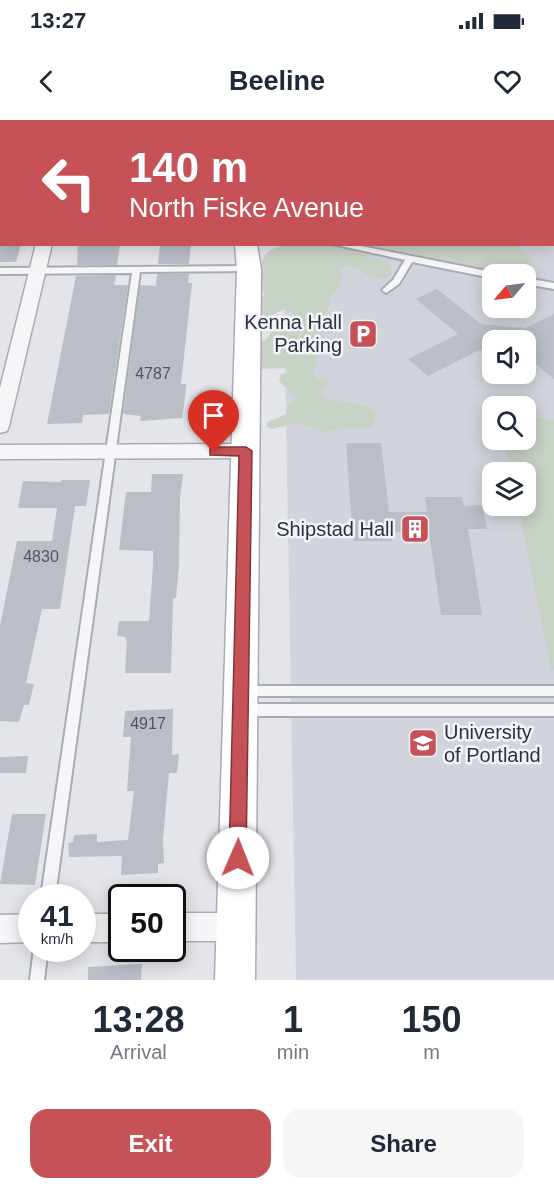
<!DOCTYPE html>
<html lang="en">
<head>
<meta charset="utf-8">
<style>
	body { margin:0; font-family:Helvetica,sans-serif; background:#f6f6f7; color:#1f2937; height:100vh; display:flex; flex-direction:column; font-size:22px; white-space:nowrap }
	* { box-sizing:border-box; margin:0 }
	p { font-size:20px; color:#747a83 }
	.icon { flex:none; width:33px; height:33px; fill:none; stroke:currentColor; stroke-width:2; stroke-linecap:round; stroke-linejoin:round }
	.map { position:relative; height:860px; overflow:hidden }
	.sheet { display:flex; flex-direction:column; background:#fff; flex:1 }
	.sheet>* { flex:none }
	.top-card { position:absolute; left:0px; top:0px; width:555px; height:126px; box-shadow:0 3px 15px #0003; background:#c65157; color:#fff; overflow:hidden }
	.needle { width:39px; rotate:242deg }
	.tools { position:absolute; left:482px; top:144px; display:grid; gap:12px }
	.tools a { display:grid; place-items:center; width:54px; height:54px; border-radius:12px; background:#fff; box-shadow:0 3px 15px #0003; font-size:30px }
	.speed { position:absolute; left:18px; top:764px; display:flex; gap:12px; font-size:30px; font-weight:700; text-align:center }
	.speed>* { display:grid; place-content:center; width:78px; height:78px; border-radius:50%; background:#fff; box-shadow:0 3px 15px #0003; line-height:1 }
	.speed small { font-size:15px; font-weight:400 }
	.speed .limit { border:3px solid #111; border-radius:9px; background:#fff; color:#111 }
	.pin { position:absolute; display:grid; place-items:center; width:51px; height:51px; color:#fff; margin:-62px -26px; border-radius:50% 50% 50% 0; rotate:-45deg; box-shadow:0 0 6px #0007 }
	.pin .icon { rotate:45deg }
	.me { position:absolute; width:66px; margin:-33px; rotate:1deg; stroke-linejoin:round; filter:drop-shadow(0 0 4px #0008) }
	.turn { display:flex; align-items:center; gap:21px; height:126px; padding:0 30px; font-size:27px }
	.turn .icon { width:78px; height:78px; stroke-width:2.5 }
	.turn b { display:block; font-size:42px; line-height:51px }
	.eta { display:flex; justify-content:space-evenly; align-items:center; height:102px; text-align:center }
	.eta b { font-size:36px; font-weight:800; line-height:42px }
	.action { display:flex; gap:12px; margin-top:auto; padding:12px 30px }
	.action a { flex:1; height:69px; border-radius:18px; background:#c65157; color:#fff; font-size:24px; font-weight:800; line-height:69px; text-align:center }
	.action a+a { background:#f6f6f7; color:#1f2937 }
	.status { display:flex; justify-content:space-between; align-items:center; height:42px; padding:0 30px; background:#fff; direction:ltr }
	.status svg { height:16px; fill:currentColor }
	header { display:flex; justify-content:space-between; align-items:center; height:78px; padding:0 30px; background:#fff; font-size:27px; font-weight:800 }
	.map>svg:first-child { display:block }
	.built { fill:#d1d4dc; fill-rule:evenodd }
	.green { fill:#c7d3c5 }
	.building { fill:#babec7 }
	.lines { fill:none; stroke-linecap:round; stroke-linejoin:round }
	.lane-casing { stroke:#a8acb4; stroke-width:4 }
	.street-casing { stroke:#a8acb4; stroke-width:3 }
	.secondary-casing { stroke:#a8acb4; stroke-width:3 }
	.lane { fill:#f6f6f9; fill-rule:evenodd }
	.street { fill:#f6f6f9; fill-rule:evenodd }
	.secondary { fill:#fff; fill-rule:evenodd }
	.rail { stroke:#7d8393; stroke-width:3; stroke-dasharray:2 4.5; stroke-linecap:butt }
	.route { fill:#c65157; stroke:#813539; stroke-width:1.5 }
	.labels { text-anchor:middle; stroke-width:5; stroke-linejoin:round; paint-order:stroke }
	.number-label { font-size:16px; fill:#505562 }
	.poi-label { font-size:20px; fill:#2c3241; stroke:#f3f4f8; text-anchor:end }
</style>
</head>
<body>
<div class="status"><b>13:27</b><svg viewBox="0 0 49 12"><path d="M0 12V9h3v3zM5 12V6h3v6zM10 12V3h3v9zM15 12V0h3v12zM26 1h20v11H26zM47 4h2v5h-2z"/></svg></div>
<header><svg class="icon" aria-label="back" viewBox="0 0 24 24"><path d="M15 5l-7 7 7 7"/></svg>Beeline<svg class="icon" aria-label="heart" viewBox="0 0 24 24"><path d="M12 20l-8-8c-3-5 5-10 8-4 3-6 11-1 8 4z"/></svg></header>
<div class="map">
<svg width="554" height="860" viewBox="0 0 554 860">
	<rect width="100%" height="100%" fill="#e3e5ea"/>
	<path class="built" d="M554 107V860H296L283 125 554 124ZM492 154H525V188H492ZM492 220H525V254H492ZM492 286H525V320H492ZM492 352H525V386H492Z"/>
	<path class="green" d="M13 0H265L267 1 16 2Z
		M285 125H516L529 134 534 142 527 151H501L373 128 365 131 370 139 389 143 392 154C371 171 361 138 339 148L343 155 339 168 331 176 314 253 316 259H326L328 262 322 273 325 278 365 286 376 292 373 304 366 309 345 308 325 312 298 303 272 309 267 307V302L287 294 288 287 296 278 279 261 281 254 288 252 287 248 259 249 260 222 267 219 271 212 290 206 294 197 292 192 284 189 261 201 259 180 264 176 260 153 263 137 270 130Z
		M525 296 554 300V550H551L518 386H525V352H511L504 320H525Z"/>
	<path class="building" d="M78 124H120L117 145H77Z
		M160 124H191L189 144H158Z
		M0 125H21L16 142H0Z
		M157 154H189L188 163H192L181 264H186L185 277 182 298 140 301 141 296 123 294 140 165 156 166Z
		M116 155 114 165H128L109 294 83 295 82 303 47 304 76 156Z
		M437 169 481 204 525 208 554 194V259L525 235V220H492V232L479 230 428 256 408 239 458 214 416 179Z
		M346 323H381L389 392H427L425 377H462L464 386 482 385 487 409H468L482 495H441L429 412H391L392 421H353Z
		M152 354H183L180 378 179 445 176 478H173L171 553H125L127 522 125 517 117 516 119 501H149L153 446V431L119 430 126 372H151Z
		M61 360H90L86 386H75L60 489H42L26 563 34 564 29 585H24L19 602 0 601V506L17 421H52L57 388H18L23 361 61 362Z
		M173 589 172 635 179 634 177 653H169L163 719 164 743 158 744V753L121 755 122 736 69 737 68 723 73 722 74 715 97 714V722L128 720 134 671H127L131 617H123L125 591Z
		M28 636 26 653H0V637Z
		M12 694H46L35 765 0 764Z
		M142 844 141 860H88V847Z"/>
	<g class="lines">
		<g class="lane-casing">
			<path id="lane" d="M332 124H351L492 152 496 154H492V158L412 142 399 164 386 173 382 170 393 160 405 140Z
				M249 146 252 147V151L140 152 55 777H41L132 153 0 154V148Z
				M525 158 554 163V169L525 164Z
				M245 566H554V576H245L241 575 239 571 241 567Z
				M244 584H554V596H244L240 594 238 590 240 586Z
				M34 828H48L44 860H30Z"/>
		</g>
		<g class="street-casing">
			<path id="street" d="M0 75H2V85H0Z
				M36 124H52L9 306 7 311 0 313V268Z
				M246 324 253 326 256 331 253 336 246 338 0 339V325Z
				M172 793H236L246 797 250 807 246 817 236 821H172Z
				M32 794V822L0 823V795Z
				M82 794H122V822H82Z"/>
		</g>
		<g class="secondary-casing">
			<path id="secondary" d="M0 7H2V20L0 19Z
				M235 124H257L261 149 255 860H215L237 149Z"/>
		</g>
		<use href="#lane" class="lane"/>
		<use href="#street" class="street"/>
		<use href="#secondary" class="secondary"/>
		<path class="rail" d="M272 0 275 2"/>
	</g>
	<path class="route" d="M214 327H246L252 331 246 738 244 744 238 747 232 744 229 738 239 336 210 335V328Z"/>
	<defs>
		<g id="parking-square" transform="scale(1.5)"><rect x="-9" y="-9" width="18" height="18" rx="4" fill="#c65157" stroke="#f3f4f8"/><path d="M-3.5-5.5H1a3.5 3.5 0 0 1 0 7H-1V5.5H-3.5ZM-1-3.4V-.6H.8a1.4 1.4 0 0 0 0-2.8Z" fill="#fff"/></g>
		<g id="building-square" transform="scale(1.5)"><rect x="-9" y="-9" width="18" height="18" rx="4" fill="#c65157" stroke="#f3f4f8"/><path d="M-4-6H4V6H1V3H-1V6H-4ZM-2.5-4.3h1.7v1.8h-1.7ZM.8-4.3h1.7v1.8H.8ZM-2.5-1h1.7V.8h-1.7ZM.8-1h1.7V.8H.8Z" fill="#fff"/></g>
		<g id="university-square" transform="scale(1.5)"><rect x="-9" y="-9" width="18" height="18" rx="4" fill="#c65157" stroke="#f3f4f8"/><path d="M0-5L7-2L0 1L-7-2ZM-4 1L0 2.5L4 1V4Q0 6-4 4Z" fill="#fff"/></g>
	</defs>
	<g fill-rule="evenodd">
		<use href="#parking-square" x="363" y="214"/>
		<use href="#building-square" x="415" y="409"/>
		<use href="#university-square" x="423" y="623"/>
	</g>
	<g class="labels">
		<g class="number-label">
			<text x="153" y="259">4787</text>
			<text x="41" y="442">4830</text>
			<text x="148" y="609">4917</text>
		</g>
		<g class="poi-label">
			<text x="342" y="209">Kenna Hall<tspan x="342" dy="23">Parking</tspan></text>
			<text x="394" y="416">Shipstad Hall</text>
			<text x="444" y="619" text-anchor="start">University<tspan x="444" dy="23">of Portland</tspan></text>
		</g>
	</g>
</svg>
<div class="tools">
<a><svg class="needle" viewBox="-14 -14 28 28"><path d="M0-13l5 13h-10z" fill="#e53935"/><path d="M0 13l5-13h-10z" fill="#747a83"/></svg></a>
<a><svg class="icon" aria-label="sound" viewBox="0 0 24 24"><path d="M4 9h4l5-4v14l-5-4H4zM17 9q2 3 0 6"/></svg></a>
<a><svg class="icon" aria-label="search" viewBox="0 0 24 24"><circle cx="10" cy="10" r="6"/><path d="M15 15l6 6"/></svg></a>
<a><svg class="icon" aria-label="layers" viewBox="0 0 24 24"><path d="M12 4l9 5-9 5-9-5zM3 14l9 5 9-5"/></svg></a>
</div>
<div class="speed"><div>41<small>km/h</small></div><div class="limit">50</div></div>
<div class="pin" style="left:214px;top:332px;background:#d93025"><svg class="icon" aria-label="arrive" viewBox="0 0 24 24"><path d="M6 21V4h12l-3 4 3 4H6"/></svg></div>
<svg class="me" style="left:238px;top:738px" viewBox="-20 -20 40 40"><circle r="19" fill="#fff"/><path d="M0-13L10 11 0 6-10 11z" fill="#c65157"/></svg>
<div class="top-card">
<div class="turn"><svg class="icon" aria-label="left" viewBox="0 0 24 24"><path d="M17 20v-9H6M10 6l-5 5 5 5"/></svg><div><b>140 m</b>North Fiske Avenue</div></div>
</div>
</div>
<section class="sheet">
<div class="eta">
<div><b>13:28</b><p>Arrival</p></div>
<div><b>1</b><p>min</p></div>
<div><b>150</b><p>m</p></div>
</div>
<div class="action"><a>Exit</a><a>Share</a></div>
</section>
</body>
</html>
